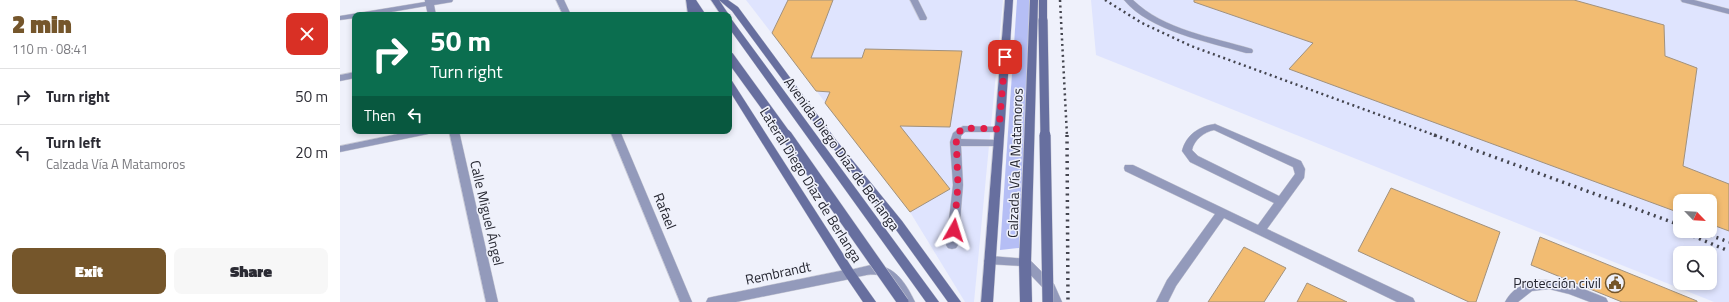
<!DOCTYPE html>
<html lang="en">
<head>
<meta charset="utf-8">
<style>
	body { margin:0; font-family:"Titillium Web",sans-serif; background:#f7f7f7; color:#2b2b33; height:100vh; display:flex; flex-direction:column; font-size:15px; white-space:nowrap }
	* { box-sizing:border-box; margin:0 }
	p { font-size:13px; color:#7c7c81 }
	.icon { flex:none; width:22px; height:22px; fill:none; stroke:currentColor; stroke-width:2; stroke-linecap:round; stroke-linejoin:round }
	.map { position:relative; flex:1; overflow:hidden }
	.details { display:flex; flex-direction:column; background:#fff; width:340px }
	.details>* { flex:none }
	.banner { position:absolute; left:12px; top:12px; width:380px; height:122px; border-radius:8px; box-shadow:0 2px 6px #0003; background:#0b6e4f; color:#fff; overflow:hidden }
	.needle { width:26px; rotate:115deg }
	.controls { position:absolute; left:1333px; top:194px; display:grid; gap:8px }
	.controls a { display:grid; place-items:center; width:44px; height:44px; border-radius:8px; background:#fff; box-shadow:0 2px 6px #0003; font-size:20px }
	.pin { position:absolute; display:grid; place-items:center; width:34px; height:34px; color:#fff; margin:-17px; border-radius:8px; box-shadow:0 2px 6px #0006 }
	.me { position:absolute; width:44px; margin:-22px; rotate:6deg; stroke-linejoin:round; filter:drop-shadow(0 0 3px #0008) }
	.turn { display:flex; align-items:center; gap:14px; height:84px; padding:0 12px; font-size:18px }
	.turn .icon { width:52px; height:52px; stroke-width:2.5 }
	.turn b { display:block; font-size:28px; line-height:34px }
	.then { display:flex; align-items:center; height:38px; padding:0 12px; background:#0003; gap:8px; font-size:15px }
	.round { display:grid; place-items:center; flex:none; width:42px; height:42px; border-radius:8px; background:#f7f7f7 }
	.headline { display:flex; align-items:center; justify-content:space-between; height:68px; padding:0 12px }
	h1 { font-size:24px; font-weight:800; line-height:30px; color:#75562b }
	.cta { display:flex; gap:8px; margin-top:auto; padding:8px 12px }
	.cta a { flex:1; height:46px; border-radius:8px; background:#75562b; color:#fff; font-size:16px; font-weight:800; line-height:46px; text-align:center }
	.cta a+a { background:#f7f7f7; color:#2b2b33 }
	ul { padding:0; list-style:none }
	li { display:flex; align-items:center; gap:12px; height:56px; padding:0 12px; border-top:1px solid #e1e1e2 }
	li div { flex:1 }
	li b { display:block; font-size:15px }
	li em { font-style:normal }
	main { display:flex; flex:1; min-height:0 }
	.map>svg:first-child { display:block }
	.built { fill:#dfe4fe; fill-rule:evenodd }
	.green { fill:#b5bef5 }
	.building { fill:#f2bc72; stroke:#a1917d }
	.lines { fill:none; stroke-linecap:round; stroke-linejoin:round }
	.lane-casing { stroke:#cbccd6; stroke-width:1 }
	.street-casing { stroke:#cbccd6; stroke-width:1 }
	.secondary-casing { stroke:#cbccd6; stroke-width:1 }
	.lane { fill:#939abb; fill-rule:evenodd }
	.street { fill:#939abb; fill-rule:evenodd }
	.secondary { fill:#676f9f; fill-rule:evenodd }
	.rail-far1 { stroke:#44454f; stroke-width:2.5; stroke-dasharray:2 3.5; stroke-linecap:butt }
	.rail { stroke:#44454f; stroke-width:3.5; stroke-dasharray:2 4.5; stroke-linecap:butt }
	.secondary-bridge-far1-casing { stroke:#cbccd6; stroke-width:10; stroke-linecap:butt }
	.secondary-bridge-casing { stroke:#cbccd6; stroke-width:12; stroke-linecap:butt }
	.secondary-bridge-far1 { stroke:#676f9f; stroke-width:9 }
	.secondary-bridge { stroke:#676f9f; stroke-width:11 }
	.route { stroke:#e11d48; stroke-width:7; stroke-dasharray:0 12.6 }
	.labels { text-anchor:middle; stroke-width:3; stroke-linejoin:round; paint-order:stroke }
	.street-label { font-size:14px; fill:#252630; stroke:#eff1fb }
	.poi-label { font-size:14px; fill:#252630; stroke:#eff1fb; text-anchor:end }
</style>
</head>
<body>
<main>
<section class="details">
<div class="headline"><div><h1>2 min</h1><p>110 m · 08:41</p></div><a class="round" style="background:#d93025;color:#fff"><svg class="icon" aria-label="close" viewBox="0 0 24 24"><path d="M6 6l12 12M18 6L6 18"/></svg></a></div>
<ul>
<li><svg class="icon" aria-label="right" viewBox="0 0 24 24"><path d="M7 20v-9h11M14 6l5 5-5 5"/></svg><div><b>Turn right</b></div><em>50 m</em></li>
<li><svg class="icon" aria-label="left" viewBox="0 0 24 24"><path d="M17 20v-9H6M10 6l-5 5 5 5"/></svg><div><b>Turn left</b><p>Calzada Vía A Matamoros</p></div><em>20 m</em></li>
</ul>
<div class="cta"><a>Exit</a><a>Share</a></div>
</section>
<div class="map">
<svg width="1389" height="302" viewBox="0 0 1389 302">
	<rect width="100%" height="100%" fill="#eff1fb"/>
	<path class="built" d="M406 0H663L634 302H625L570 212Z
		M751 0H1389V302H1374L756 55ZM1340 201H1370V231H1340ZM1340 253H1370V283H1340Z"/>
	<path class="green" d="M677 0H690L679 248 660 250Z"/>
	<path class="building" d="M448 0H493L471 58H522L525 49 622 51 610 127 560 126 610 189 570 212 485 103 490 92 476 91 432 33Z
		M854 0H1234L1324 25 1325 56 1357 68 1343 166 1389 184V231L1370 224V201H1340V213L949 69 973 43 854 2Z
		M1051 188 1160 232 1136 302H1129L1018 251Z
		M1200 237 1357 301V302H1282L1191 265Z
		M904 247 946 268 924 302H868Z
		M967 283 1007 302H957Z"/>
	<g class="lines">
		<g class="lane-casing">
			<path id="lane" d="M570 0H578L587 18 586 20H580Z
				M784 0H793C824 30 872 37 912 49L913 51 912 53H906C869 42 809 31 784 0Z
				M1341 0H1354L1389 9V14L1342 2Z
				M875 124 961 161 965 169 964 178 927 229 1073 298 1075 302H1057L884 218 836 286 828 302H816L827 280 875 214 785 171 784 168 785 165H793L918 225 934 203 850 162 842 151C846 135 859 126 875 124ZM874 130 953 167 955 174 939 196 858 156 852 150C854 140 864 132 874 130Z
				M623 126 662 127 664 129 662 131 659 132H625L621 136V139L658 140 663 143 658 146H621L623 185 618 245 616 248 612 249 608 248 606 245 613 185 610 142 613 133Z
				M650 256 689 259 714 284 722 302H710L705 290 682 266 646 264 644 261 646 258Z
				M531 265C554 264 566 283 575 302H562C549 283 548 270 522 276 516 277 511 279 506 277L504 274 506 271Z
				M1199 280C1223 279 1244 289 1266 298L1268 302H1250L1229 294 1209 289 1192 291 1178 302H1165C1172 288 1185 283 1199 280Z"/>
		</g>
		<g class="street-casing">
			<path id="street" d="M85 0H113L112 2 94 5 96 15H88L86 6 34 15H15V18L0 20V16L85 2Z
				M216 0H224L231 15H223Z
				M15 72V78L0 81V75Z
				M72 131H93L88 134 0 152V146Z
				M109 131H119L158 302H146Z
				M270 131H280L352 302H340Z
				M510 269 514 271 516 274 514 277 510 279 396 302H366L368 298 372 297Z"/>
		</g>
		<g class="secondary-casing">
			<path id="secondary" d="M346 0H356L366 15H358L356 12V15H348Z
				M371 0H379L389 15H381Z
				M379 0H388L398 7 496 140 562 221 621 302H608L554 227 490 144 392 11Z
				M665 0H673L653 302H641Z
				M690 0H698L691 262 692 302H680L679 262Z
				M699 0H707V20L703 22 699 20Z
				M389 20H392L599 302H586L389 28Z
				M389 80 392 81 514 271 536 302H523L506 277 389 90Z"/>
		</g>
		<use href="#lane" class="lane"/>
		<use href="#street" class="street"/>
		<use href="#secondary" class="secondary"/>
		<path class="rail-far1" d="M720 0 727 136
			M765 0 802 23 851 46 1097 136"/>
		<path class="rail" d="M727 135 728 302
			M1094 135 1340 225
			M1341 231 1389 251
			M1358 231 1389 242"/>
		<g class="secondary-bridge-far1-casing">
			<path id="secondary-bridge-far1" d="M703 20 705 136
				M389 56 447 136"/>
		</g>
		<g class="secondary-bridge-casing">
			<path id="secondary-bridge" d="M446 135 563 302
				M705 135 708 302"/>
		</g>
		<use href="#secondary-bridge-far1" class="secondary-bridge-far1"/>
		<use href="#secondary-bridge" class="secondary-bridge"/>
	</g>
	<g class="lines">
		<path class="route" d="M614 230 618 185 616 135 623 128 659 129 665 57"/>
	</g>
	<defs>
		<g id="civic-ring" transform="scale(1)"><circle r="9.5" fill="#eff1fb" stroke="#75562b" stroke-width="1.5"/><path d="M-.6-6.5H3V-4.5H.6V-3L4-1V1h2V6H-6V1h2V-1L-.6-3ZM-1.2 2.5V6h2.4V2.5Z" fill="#75562b"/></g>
	</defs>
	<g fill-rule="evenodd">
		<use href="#civic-ring" x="1275" y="283"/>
	</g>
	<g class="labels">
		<g class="street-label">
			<text transform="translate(502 154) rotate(54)" y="5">Avenida Diego Díaz de Berlanga</text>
			<text transform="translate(675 163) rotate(-88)" y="5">Calzada Vía A Matamoros</text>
			<text transform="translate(471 185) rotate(58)" y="5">Lateral Diego Díaz de Berlanga</text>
			<text transform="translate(325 211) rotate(68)" y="5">Rafael</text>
			<text transform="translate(147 213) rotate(77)" y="5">Calle Miguel Ángel</text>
			<text transform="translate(438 273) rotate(-12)" y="5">Rembrandt</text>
		</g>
		<g class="poi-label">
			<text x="1261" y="288">Protección civil</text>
		</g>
	</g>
</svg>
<div class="controls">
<a><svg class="needle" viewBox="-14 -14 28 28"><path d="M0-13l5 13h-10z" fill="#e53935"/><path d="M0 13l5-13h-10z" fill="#7c7c81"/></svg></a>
<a><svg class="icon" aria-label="search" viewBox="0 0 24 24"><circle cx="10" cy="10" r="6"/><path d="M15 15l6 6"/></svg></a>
</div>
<div class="pin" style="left:665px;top:57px;background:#d93025"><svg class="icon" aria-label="arrive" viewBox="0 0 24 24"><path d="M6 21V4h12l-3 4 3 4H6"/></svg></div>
<svg class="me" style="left:614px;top:230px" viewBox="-20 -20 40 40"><path d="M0-17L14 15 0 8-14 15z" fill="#e11d48" stroke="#fff" stroke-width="4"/></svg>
<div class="banner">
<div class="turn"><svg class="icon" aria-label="right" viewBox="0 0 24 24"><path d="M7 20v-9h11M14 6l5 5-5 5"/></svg><div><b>50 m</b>Turn right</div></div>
<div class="then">Then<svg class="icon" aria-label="left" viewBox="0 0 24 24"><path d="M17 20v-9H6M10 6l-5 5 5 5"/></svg></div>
</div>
</div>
</main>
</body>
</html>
